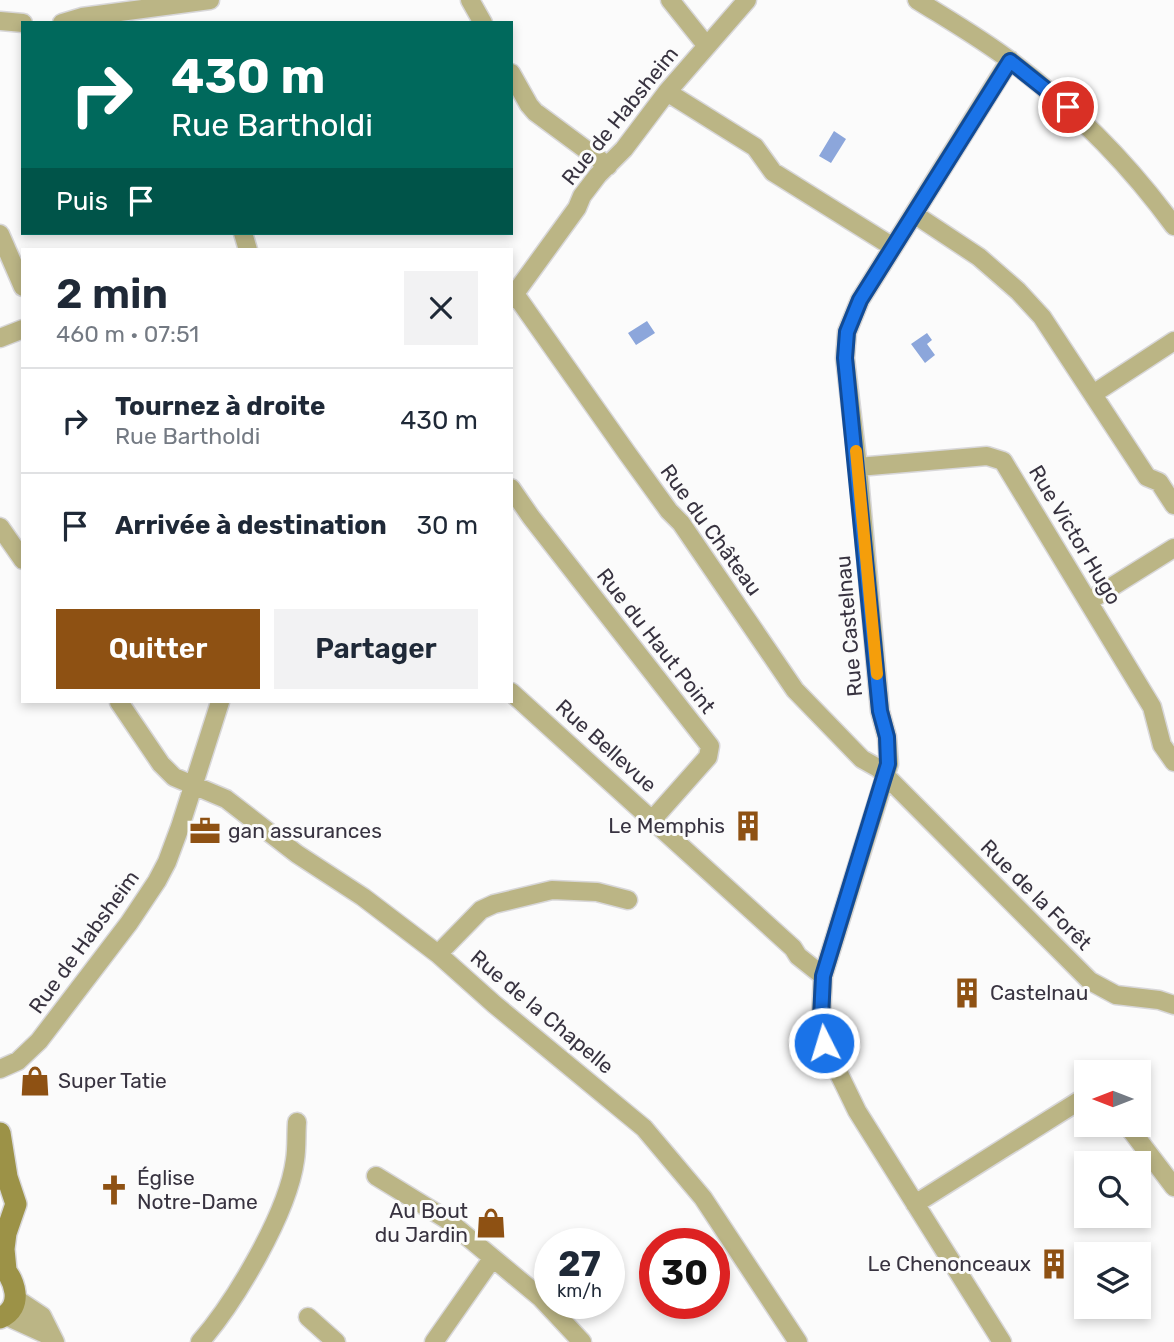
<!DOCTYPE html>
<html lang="fr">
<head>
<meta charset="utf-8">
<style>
	body { margin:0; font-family:Rubik,sans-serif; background:#f2f2f3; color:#1f2937; height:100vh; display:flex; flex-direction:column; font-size:26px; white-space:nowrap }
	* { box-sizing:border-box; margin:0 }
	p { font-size:23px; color:#747a83 }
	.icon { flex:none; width:38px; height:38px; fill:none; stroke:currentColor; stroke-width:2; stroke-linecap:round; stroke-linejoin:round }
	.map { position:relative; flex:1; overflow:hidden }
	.panel { position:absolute; left:21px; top:248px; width:492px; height:455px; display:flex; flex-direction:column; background:#fff; border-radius:0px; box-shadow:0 4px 10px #0003 }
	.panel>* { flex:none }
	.banner { position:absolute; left:21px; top:21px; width:492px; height:214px; border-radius:0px; box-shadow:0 4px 10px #0003; background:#00695c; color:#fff; overflow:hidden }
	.needle { width:46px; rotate:270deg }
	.fabs { position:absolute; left:1074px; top:1060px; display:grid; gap:14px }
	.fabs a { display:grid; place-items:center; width:77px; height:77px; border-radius:0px; background:#fff; box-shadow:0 4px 10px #0003; font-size:35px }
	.speed { position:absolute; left:534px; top:1228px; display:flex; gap:14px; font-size:35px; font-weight:700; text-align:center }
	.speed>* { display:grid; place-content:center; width:91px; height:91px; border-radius:50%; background:#fff; box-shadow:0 4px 10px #0003; line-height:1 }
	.speed small { font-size:18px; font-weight:400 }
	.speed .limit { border:10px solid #d22; background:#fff; color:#111 }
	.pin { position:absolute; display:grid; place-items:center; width:60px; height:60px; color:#fff; margin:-30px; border:4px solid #fff; border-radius:50%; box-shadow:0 2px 7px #0007 }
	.me { position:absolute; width:77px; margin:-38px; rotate:355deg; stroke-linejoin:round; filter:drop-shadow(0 0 5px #0008) }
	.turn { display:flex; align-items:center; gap:24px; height:147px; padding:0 35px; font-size:32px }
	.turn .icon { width:91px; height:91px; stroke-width:2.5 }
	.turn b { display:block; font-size:49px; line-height:60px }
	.then { display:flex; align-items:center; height:66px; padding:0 35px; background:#0003; gap:14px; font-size:26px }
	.round { display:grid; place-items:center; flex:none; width:74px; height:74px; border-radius:0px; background:#f2f2f3 }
	.overview { display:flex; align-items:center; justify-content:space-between; height:119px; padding:0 35px }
	h1 { font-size:42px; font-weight:600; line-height:52px }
	.button { display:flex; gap:14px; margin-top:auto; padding:14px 35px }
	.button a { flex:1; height:80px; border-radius:0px; background:#8e5113; color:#fff; font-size:28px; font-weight:600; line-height:80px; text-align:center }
	.button a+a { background:#f2f2f3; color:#1f2937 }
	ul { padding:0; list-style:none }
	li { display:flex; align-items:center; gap:21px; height:105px; padding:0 35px; border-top:2px solid #e0e1e3 }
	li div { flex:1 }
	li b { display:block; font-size:26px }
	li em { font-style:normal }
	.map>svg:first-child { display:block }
	.water { fill:#8ca6db }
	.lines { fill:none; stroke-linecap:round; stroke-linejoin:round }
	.street-casing { stroke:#d8d7d9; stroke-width:21 }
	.secondary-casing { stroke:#d8d7d9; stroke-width:24 }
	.street { stroke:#bbb585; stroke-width:18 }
	.secondary { stroke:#9c9247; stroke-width:21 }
	.route-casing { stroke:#114b97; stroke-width:18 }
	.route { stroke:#1a73e8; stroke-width:12 }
	.slow { stroke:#f59e0b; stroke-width:12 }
	.labels { text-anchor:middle; stroke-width:6; stroke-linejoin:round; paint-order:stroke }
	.street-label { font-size:21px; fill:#383340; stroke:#fbfbfb }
	.poi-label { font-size:21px; fill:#383340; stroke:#fbfbfb; text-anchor:start }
</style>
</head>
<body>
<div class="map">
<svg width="1174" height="1342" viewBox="0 0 1174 1342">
	<rect width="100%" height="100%" fill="#fbfbfb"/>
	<path class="water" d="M834 131 846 139 831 163 819 156Z
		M647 321 655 333 636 345 628 333Z
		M927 333 932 340 927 344 935 355 925 363 911 344Z"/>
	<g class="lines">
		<g class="street-casing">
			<path id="street" d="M470 0 483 23
				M670 0 706 45
				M917 0C949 20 982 39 1012 62 1073 108 1129 164 1174 226
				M0 21 23 23
				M62 23 82 17 210 0
				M511 73 529 105 535 112 608 166
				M667 92 755 147 773 172 893 247
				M914 214 979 257 1018 291 1042 317 1147 477 1159 482 1174 505
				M243 233 248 250
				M0 234 23 287
				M515 294 627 453 669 511 681 523 795 690 862 759 878 768 1090 981 1116 995 1159 1000 1174 1005
				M511 299 577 208 582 196 598 175 624 149 667 92 747 0
				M0 338 23 329
				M1093 394 1174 341
				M858 467 987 456 1003 461 1152 707 1162 745 1174 762
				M511 488 531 517 710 746 708 757 653 819
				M0 527 23 560
				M1089 601 1174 548
				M511 692 793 948 798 956 823 976
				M119 702 161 764 174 777 226 799 297 854 363 897 438 954 494 1004 644 1128 703 1198 798 1342
				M438 954 481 910 494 904 552 890 597 892 628 900
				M0 1069 18 1061 39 1041 129 923 157 881 167 862 180 827 220 702
				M1127 1125 1174 1187
				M376 1176 446 1219 541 1298 582 1342
				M915 1204 1082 1099 1087 1098
				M15 1298 42 1316 55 1342
				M6 1316 52 1337
				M308 1317 336 1342
				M200 1342C235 1302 288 1213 295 1160 297 1148 296 1135 297 1122
				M434 1342 492 1259
				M1002 1342 857 1111 824 1043 821 1018 823 976 889 764 887 737 880 711 858 467 845 358 847 332 860 300 1010 60"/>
		</g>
		<g class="secondary-casing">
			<path id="secondary" d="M0 1133 7 1177 16 1204 6 1233 4 1249 6 1270
				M0 1264C15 1279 25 1307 0 1318"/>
		</g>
		<use href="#street" class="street"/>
		<use href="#secondary" class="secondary"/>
	</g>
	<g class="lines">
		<g class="route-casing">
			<path id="route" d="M824 1043 821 1018 823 976 888 764 887 737 880 711 845 358 847 332 860 300 1010 61 1068 107"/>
		</g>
		<use href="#route" class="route"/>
		<path class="slow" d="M856 451 877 674"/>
	</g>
	<defs>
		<g id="building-bare" transform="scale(2.415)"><path d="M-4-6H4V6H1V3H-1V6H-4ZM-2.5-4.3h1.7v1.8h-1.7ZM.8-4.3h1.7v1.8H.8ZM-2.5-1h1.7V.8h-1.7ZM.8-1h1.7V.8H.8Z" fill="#8e5113" stroke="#fbfbfb" stroke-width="2.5" paint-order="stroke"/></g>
		<g id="office-bare" transform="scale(2.415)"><path d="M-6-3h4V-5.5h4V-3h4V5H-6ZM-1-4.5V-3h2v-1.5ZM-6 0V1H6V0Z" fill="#8e5113" stroke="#fbfbfb" stroke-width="2.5" paint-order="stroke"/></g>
		<g id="shop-bare" transform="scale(2.415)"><path d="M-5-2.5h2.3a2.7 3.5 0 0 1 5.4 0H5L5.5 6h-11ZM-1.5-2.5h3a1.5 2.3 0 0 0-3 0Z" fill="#8e5113" stroke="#fbfbfb" stroke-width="2.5" paint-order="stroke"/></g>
		<g id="church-bare" transform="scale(2.415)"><path d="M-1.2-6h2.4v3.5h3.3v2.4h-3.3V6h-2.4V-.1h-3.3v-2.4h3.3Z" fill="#8e5113" stroke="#fbfbfb" stroke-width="2.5" paint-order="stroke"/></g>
	</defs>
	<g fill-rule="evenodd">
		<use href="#building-bare" x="748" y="826"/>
		<use href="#office-bare" x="205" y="831"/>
		<use href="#building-bare" x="967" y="993"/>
		<use href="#shop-bare" x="35" y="1081"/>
		<use href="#church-bare" x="114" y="1190"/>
		<use href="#shop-bare" x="491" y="1223"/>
		<use href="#building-bare" x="1054" y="1264"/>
	</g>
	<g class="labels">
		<g class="street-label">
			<text transform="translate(620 116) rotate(-51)" y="7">Rue de Habsheim</text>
			<text transform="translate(711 530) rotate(54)" y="7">Rue du Château</text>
			<text transform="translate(1075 535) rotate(59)" y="7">Rue Victor Hugo</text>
			<text transform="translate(849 626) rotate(-95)" y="7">Rue Castelnau</text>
			<text transform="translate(656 641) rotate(52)" y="7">Rue du Haut Point</text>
			<text transform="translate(606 746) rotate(42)" y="7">Rue Bellevue</text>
			<text transform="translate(1036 895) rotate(45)" y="7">Rue de la Forêt</text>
			<text transform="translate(84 942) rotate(-54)" y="7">Rue de Habsheim</text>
			<text transform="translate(542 1012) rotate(40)" y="7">Rue de la Chapelle</text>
		</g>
		<g class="poi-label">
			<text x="725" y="833" text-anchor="end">Le Memphis</text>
			<text x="228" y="838">gan assurances</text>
			<text x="990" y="1000">Castelnau</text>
			<text x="58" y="1088">Super Tatie</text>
			<text x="137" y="1185">Église<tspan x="137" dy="24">Notre-Dame</tspan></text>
			<text x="468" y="1218" text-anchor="end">Au Bout<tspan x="468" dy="24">du Jardin</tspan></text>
			<text x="1031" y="1271" text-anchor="end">Le Chenonceaux</text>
		</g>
	</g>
</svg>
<div class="fabs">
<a><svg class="needle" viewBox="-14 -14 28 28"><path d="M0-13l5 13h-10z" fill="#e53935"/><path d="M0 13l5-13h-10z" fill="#747a83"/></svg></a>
<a><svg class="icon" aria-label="search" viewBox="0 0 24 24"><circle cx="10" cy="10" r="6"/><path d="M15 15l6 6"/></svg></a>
<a><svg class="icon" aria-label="layers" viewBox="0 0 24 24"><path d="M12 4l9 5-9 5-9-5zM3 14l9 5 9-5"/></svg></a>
</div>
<div class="speed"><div>27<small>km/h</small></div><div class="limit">30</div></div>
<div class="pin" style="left:1068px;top:107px;background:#d93025"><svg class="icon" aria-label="arrive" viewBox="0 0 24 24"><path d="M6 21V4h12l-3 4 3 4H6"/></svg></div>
<svg class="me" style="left:824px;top:1043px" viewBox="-20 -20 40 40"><circle r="17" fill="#1a73e8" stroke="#fff" stroke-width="3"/><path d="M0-11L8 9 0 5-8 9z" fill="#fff"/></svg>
<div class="banner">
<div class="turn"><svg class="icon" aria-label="right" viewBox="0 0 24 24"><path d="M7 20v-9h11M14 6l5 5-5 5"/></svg><div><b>430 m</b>Rue Bartholdi</div></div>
<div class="then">Puis<svg class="icon" aria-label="arrive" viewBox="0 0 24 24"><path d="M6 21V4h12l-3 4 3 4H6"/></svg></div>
</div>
<section class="panel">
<div class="overview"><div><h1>2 min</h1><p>460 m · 07:51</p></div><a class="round"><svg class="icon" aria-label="close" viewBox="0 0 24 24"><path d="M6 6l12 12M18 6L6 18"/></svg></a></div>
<ul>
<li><svg class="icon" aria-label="right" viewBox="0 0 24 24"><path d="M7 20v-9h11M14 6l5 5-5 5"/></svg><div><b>Tournez à droite</b><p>Rue Bartholdi</p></div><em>430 m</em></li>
<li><svg class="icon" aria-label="arrive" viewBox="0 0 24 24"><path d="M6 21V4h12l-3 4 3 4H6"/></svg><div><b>Arrivée à destination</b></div><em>30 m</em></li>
</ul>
<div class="button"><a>Quitter</a><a>Partager</a></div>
</section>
</div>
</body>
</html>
